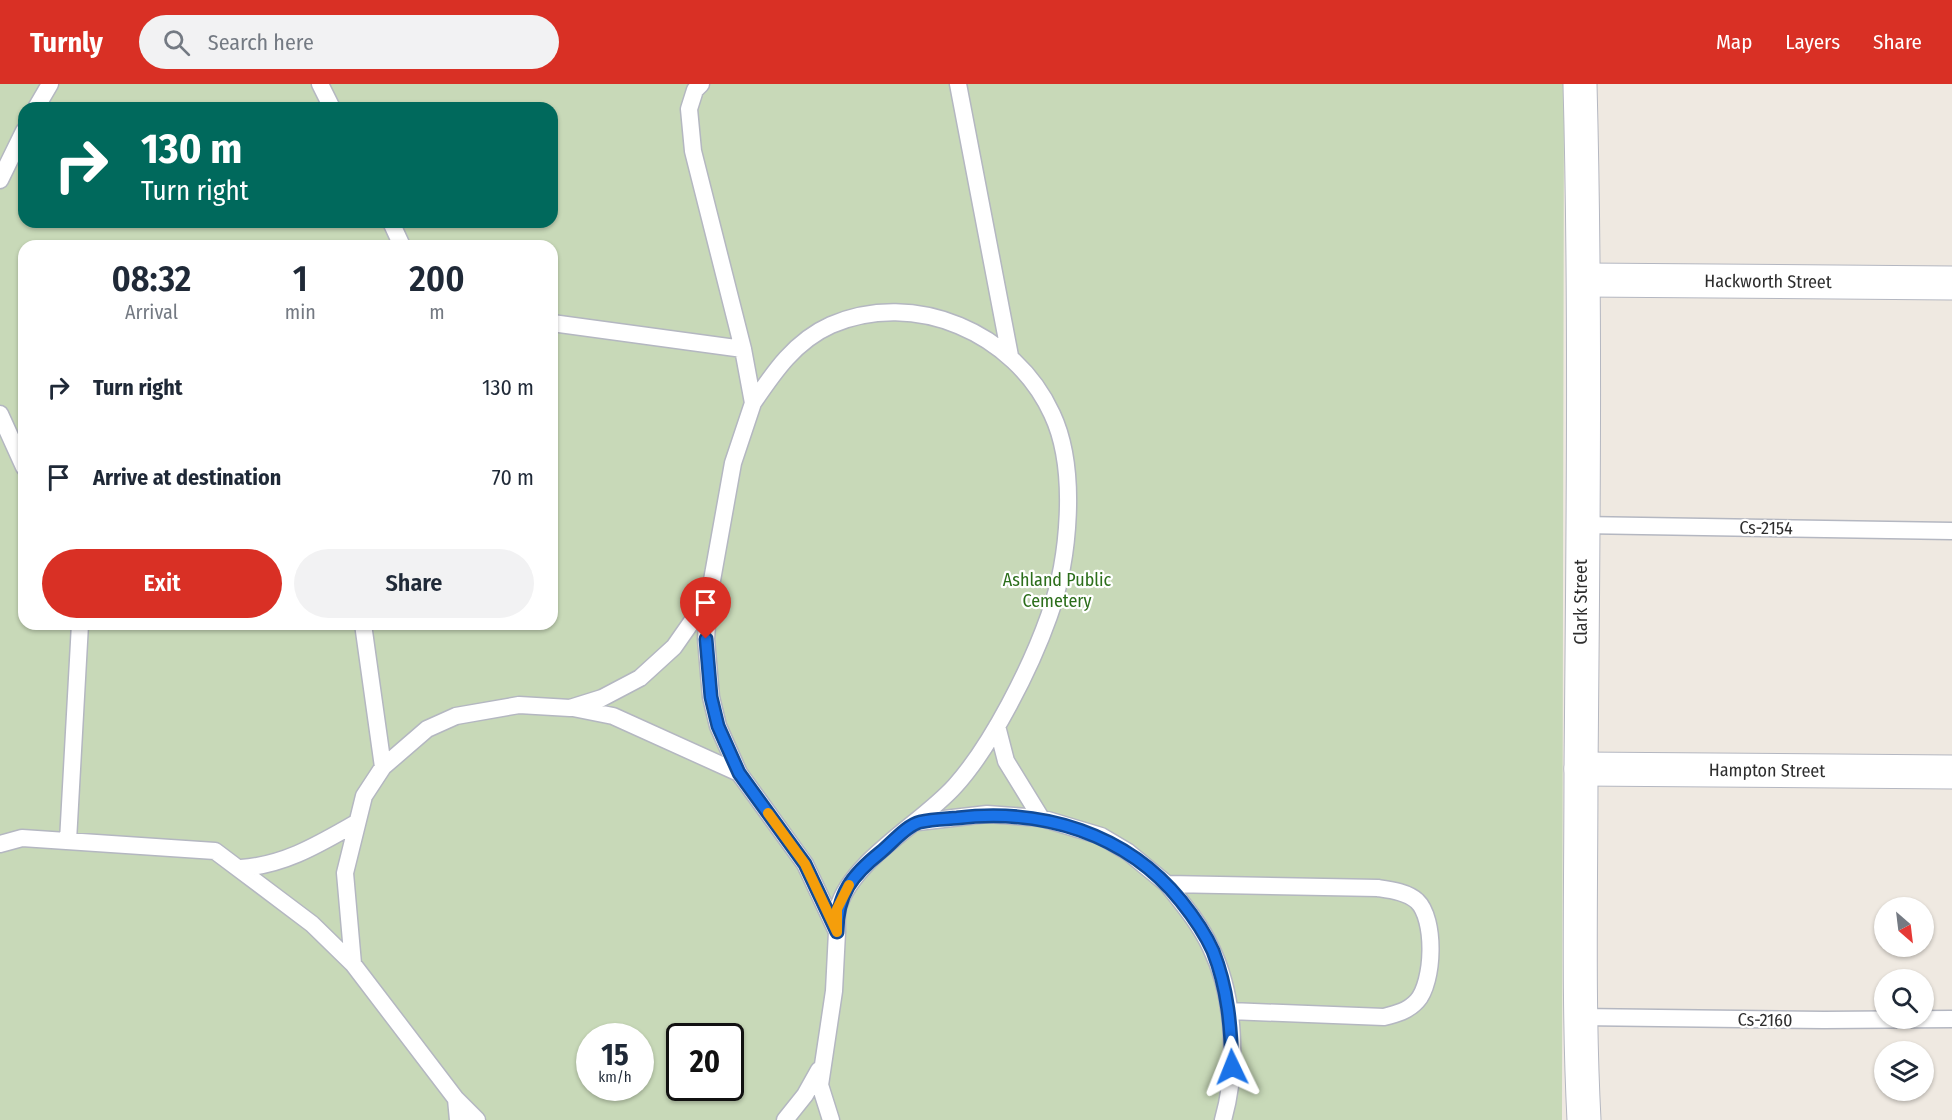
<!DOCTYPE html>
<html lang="en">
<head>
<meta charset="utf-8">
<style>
	body { margin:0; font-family:"Fira Sans Condensed",sans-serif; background:#f2f2f3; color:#1f2937; height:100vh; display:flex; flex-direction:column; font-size:22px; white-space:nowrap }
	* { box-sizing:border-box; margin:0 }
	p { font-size:20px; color:#747a83 }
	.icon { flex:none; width:33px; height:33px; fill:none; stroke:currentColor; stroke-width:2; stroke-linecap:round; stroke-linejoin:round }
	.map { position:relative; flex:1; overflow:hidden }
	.panel { position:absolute; left:18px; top:156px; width:540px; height:390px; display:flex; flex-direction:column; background:#fff; border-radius:18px; box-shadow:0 2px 4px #0004 }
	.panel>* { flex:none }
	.top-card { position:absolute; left:18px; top:18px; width:540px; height:126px; border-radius:18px; box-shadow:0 2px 4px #0004; background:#00695c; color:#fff; overflow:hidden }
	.needle { width:39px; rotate:152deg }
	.buttons { position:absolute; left:1874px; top:813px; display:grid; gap:12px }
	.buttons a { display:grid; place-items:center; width:60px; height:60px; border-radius:50%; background:#fff; box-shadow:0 2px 4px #0004; font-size:30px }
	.speed { position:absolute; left:576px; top:939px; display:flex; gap:12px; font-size:30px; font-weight:700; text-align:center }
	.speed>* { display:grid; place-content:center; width:78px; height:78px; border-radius:50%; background:#fff; box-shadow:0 2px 4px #0004; line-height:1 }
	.speed small { font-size:15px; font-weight:400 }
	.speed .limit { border:3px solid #111; border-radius:9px; background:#fff; color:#111 }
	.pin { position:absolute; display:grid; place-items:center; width:51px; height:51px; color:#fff; margin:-62px -26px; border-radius:50% 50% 50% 0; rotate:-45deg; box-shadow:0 0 6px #0007 }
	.pin .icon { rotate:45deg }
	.me { position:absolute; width:66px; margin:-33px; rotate:358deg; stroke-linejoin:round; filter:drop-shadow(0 0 4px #0008) }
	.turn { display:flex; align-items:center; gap:21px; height:126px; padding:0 24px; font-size:27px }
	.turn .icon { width:78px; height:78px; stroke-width:2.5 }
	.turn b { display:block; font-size:42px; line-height:51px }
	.eta { display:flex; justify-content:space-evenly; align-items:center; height:102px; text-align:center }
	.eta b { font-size:36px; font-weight:600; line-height:42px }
	.cta { display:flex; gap:12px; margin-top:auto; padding:12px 24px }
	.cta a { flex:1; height:69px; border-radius:36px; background:#d93025; color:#fff; font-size:24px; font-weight:600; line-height:69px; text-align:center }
	.cta a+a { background:#f2f2f3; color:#1f2937 }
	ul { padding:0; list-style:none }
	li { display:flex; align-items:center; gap:18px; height:90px; padding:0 24px }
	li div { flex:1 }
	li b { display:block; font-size:22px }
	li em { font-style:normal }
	header { display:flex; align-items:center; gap:36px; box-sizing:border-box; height:84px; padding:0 30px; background:#d93025; color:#fff }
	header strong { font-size:28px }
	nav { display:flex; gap:33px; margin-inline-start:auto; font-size:21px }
	.search { width:420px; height:54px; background:#f2f2f3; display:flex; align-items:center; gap:15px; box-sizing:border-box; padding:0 21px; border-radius:33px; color:#747a83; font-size:22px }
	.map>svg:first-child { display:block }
	.cemetery { fill:#c8d9b8; fill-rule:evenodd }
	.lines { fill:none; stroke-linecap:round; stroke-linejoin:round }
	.lane-casing { stroke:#b4b7c1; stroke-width:19 }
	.street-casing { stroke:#b4b7c1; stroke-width:35 }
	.lane { stroke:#fff; stroke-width:16 }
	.street { stroke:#fff; stroke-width:33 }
	.route-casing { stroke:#114b97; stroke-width:15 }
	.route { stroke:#1a73e8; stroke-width:10 }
	.slow { stroke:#f59e0b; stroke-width:10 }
	.labels { text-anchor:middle; stroke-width:4.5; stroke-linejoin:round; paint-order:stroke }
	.street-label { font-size:18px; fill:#2e2e2e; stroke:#fff }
	.park-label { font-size:18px; fill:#2c6e1b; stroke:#fff }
</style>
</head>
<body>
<header>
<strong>Turnly</strong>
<div class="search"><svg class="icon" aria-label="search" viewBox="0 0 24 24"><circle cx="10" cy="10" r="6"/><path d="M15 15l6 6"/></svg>Search here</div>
<nav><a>Map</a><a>Layers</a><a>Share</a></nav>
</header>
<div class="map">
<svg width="1952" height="1036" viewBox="0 0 1952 1036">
	<rect width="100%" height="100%" fill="#efe9e1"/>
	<path class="cemetery" d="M0 0H1564L1562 1036H0ZM24 24H552V138H24ZM24 162H552V540H24ZM590 952H640V1004H590ZM680 952H730V1004H680Z"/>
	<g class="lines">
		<g class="lane-casing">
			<path id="lane" d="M320 0 332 24
				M958 0 1010 272
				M36 24 50 0
				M0 96 24 47
				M391 138 402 162
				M552 239 743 265
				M753 319C774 288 795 257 831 241 915 205 1015 249 1052 330 1078 385 1069 476 1049 532 1031 583 992 661 955 702 922 739 852 776 838 824 836 831 837 840 837 848
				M0 330 24 383
				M1581 441 1952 447
				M709 514 706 555 711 613 718 642 739 689 805 780 837 848 834 907 820 1001 831 1036
				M363 540 383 683 364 712 345 789 353 880 456 1015 458 1036
				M573 624 613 632 739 689
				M997 642 1006 677 1041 734
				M383 683 427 645 456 632 519 621 570 624 602 614 640 594 674 563 709 513 733 379 753 319 743 265 693 67 689 25 695 6 701 0
				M918 738 987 730 1041 734 1101 752 1128 768 1167 800 1378 804C1391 806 1407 808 1417 817 1436 835 1434 898 1417 917 1408 927 1396 930 1384 933L1230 927
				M68 757 80 540
				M0 760 22 754 215 767 312 840 353 880
				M241 784C285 781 319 760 356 739
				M1167 800C1183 820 1200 840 1211 864 1235 913 1238 984 1223 1036
				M1579 933 1824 936 1952 935
				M456 1015 477 1036
				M785 1036 805 1011 819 986"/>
		</g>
		<g class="street-casing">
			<g id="street">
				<path d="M1580 0C1586 229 1583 458 1581 687 1581 804 1578 920 1584 1036"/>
				<path id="s1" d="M1585 196 1952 199"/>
				<path id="s2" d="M1581 685 1952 688"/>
			</g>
		</g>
		<use href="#lane" class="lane"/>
		<use href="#street" class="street"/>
	</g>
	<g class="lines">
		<g class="route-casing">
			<path id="route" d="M706 555 711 613 718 642 739 689 805 780 837 848C837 810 852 791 881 768 892 759 907 741 920 738 932 735 945 735 957 734 1042 724 1126 749 1181 817 1193 832 1205 849 1213 867 1228 905 1231 943 1232 983"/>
		</g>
		<use href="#route" class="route"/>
		<path class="slow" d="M768 729 805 780 837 848V825L849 801"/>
	</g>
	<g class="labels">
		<g class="street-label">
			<text dy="6" stroke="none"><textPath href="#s1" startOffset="183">Hackworth Street</textPath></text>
			<text transform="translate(1766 444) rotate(1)" y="6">Cs-2154</text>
			<text transform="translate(1581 518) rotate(-90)" y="6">Clark Street</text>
			<text dy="6" stroke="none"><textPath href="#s2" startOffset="186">Hampton Street</textPath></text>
			<text transform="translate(1765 936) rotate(1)" y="6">Cs-2160</text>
		</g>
		<g class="park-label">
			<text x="1057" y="502">Ashland Public<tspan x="1057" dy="21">Cemetery</tspan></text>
		</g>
	</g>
</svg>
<div class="buttons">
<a><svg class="needle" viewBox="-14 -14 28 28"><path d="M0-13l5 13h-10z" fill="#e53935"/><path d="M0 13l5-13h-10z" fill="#747a83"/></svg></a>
<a><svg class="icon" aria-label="search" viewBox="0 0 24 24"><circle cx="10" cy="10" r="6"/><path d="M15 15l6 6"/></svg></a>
<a><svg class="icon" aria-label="layers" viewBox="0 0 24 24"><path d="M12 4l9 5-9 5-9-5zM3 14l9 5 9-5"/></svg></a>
</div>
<div class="speed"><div>15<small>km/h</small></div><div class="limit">20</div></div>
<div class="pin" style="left:706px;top:555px;background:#d93025"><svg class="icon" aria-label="arrive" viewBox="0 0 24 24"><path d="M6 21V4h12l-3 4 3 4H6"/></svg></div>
<svg class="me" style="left:1232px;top:983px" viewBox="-20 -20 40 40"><path d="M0-17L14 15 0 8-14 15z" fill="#1a73e8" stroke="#fff" stroke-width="4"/></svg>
<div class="top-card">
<div class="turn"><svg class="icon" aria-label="right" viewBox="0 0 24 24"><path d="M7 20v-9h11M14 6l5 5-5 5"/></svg><div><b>130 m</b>Turn right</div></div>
</div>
<section class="panel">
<div class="eta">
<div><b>08:32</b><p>Arrival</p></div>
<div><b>1</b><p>min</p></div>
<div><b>200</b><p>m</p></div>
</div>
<ul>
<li><svg class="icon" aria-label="right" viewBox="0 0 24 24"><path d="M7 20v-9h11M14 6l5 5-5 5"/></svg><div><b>Turn right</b></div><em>130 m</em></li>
<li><svg class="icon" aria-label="arrive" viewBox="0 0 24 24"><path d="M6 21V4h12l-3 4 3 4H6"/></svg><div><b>Arrive at destination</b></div><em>70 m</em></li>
</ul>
<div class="cta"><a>Exit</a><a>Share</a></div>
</section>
</div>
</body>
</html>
